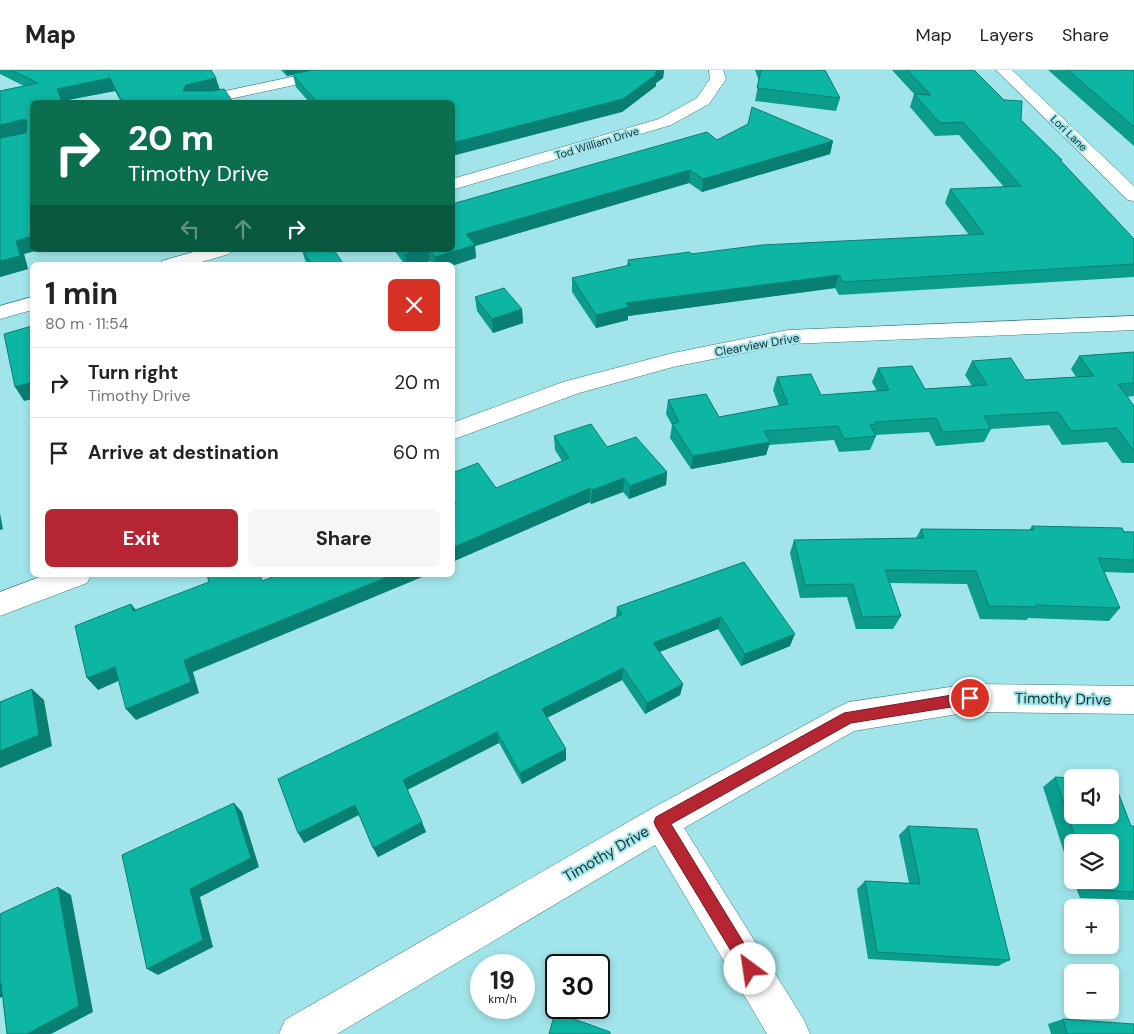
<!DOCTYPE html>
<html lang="en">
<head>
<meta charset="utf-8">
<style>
	body { margin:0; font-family:"DM Sans",sans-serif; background:#f6f6f6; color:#222; height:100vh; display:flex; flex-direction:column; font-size:19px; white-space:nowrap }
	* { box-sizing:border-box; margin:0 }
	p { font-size:16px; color:#767676 }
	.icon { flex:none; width:28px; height:28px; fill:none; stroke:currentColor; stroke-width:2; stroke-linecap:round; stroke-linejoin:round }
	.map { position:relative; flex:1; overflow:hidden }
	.panel { position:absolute; left:30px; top:192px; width:425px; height:315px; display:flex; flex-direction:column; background:#fff; border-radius:8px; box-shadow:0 2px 8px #0003 }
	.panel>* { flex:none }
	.guide { position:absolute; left:30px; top:30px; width:425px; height:152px; border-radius:8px; box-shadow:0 2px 8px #0003; background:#0b6e4f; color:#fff; overflow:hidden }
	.tools { position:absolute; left:1064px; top:699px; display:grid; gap:10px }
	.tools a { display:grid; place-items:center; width:55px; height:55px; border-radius:8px; background:#fff; box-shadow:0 2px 8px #0003; font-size:25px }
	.speed { position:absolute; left:470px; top:884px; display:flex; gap:10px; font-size:25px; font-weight:700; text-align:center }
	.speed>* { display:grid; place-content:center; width:65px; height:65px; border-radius:50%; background:#fff; box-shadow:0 2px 8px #0003; line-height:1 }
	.speed small { font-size:12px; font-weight:400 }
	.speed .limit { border:2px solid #111; border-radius:8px; background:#fff; color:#111 }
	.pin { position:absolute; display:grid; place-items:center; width:42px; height:42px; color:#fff; margin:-21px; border:2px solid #fff; border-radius:50%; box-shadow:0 1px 5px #0007 }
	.me { position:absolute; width:55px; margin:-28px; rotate:329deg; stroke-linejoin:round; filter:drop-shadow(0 0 4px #0008) }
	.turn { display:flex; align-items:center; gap:18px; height:105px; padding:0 15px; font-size:22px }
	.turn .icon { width:65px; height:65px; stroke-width:2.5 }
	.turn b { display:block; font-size:35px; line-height:42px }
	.lanes { display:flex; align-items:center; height:48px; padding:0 15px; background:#0003; justify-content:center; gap:25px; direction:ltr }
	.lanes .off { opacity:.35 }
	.round { display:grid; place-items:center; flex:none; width:52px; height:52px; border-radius:8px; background:#f6f6f6 }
	.head { display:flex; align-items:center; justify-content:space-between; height:85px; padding:0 15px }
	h1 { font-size:30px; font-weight:700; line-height:38px }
	.primary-button { display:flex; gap:10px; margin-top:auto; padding:10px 15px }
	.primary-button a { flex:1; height:58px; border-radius:8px; background:#b62532; color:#fff; font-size:20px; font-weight:700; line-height:58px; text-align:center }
	.primary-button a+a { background:#f6f6f6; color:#222 }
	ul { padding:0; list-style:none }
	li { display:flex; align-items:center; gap:15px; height:70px; padding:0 15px; border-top:1px solid #e0e0e0 }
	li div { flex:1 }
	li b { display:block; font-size:19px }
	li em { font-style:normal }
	header { display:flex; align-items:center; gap:30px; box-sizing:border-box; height:70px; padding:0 25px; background:#fff; border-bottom:1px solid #e0e0e0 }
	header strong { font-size:24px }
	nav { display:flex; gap:28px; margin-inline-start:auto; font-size:18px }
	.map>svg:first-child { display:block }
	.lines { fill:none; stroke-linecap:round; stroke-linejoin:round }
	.street-casing { stroke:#34787d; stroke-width:1 }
	.street { fill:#fff; fill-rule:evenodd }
	.wall { fill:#0b9c8c }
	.shaded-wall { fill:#097f72 }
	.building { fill:#0db5a3; stroke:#097f72 }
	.route { fill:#b62532; stroke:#761820 }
	.labels { text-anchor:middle; stroke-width:4; stroke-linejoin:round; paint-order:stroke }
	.far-street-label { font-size:11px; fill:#153134; stroke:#a1e5ea }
	.street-label { font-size:12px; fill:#153134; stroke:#a1e5ea }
	.near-street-label { font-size:15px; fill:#153134; stroke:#a1e5ea }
</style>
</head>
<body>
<header>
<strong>Map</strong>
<nav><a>Map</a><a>Layers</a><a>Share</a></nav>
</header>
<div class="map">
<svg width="1134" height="964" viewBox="0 0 1134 964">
	<rect width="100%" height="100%" fill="#a1e5ea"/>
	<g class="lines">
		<g class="street-casing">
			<path id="street" d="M324 0H352L350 3 345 4 216 32H189L191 29 197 27Z
				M709 0H723L726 9 711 31 709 34 671 55 452 120V109L659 49 697 28 710 9Z
				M996 0H1012L1134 116V131L1128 130Z
				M200 180H232L229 184 191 195H159L162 191Z
				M32 227V240L0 249V236Z
				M1134 246V260L788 274 673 297 579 323 452 370V353L563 312 673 283 788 260Z
				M45 505H91L87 513 0 546V522Z
				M970 614 1134 616V644L970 642 854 661 684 758 804 950 810 964H767L655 775 337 964H279L285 950 649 740 838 637 849 632Z"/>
		</g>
		<use href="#street" class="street"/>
	</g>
	<path class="wall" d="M0 0H211L220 20 233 32H121L115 21 62 31 24 184 28 199 0 207V21L24 16 0 4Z
		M281 0H664L663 8 656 13V16L622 42 452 32H309L296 17 293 5 287 6Z
		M755 0H825L840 28 836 41 755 31 759 11Z
		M892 0H974L1021 50 1062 90 1061 91 1134 169V207L839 225 835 218 628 246V250L596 258 572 222V208L627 196 628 190 691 184 969 165 945 133 950 119 1004 117 959 65 935 66 910 37 914 24Z
		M1048 0H1134V76Z
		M717 70 833 71 830 84 702 122 689 113 475 176 476 188 452 195H433L430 191 417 195H405L394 180H452Z
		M302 180H334L344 195H308L305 190Z
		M475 227 522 239 523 253 493 263 477 241Z
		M1134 282V326L1127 327 1134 336V393H1122L1107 372 1062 375 1049 355 991 359 984 372 936 376 929 362 875 365 876 366 870 380 839 382 834 370 769 375 766 385 691 399 670 368 672 355 666 344 668 330 719 347 779 336 773 320 777 307 821 325 877 321 872 312 878 298 925 319 972 316 965 305 972 291 1025 310 1076 307 1071 299 1079 286Z
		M554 366 607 377 667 402 666 415 629 429 623 422 591 434 590 432 452 492V403L496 418 562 391 555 380Z
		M1032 456 1134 462V503L1104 502 1120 538 1109 551 1028 548 1027 550 980 549 967 514 890 513 901 546 893 559H856L847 527 800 528 790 483 794 470 916 468 921 459 1029 460Z
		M744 492 790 576 741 596 718 559 660 582 683 614 680 625 645 644 622 610 547 648 566 690 522 714 499 673 407 720 426 762 378 787 359 745 304 773 616 547 617 537Z
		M1055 707 1131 756H1134V830L1080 828 1073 810H1110V772H1072V807L1043 717Z
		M908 756 1010 890 998 896 868 889 857 819 865 811 909 813 899 765Z
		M1063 949 1134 964H1051L1048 954Z"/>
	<path class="shaded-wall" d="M285 0H315L287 6Z
		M658 0H664L663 8 656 13V16L622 42 452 86V73L655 3Z
		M110 8 115 21 62 31 63 32H62L57 19Z
		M216 8 220 20 188 32 183 21 186 15Z
		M25 49 32 62 0 69V55Z
		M833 71 830 84 702 122 703 109Z
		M690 100 689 113 475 176 476 188 452 196 436 195 435 187 466 164Z
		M32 166V180H39L24 184 28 199 0 207V191L16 171Z
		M419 180H428L430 191 417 195H407L405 184Z
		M839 205 835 218 628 246V250L596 258V245L626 233Z
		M522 239 523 253 493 263 492 249Z
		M32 312V329L24 331 15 317Z
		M770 372 766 385 691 399 693 386Z
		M667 402 666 415 629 429 630 416Z
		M624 408 623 422 591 434 592 420Z
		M590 418V432L452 492V478Z
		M0 443 3 459 0 460Z
		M392 505H427L193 602 199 623 136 650 126 639 184 590Z
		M131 534 141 546 133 541Z
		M721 547 718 559 651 585 653 573Z
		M795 564 790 576 741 596 745 584Z
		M115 597 125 608 98 620 87 608Z
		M623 598 622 610 542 650V639Z
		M683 614 680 625 645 644 647 633Z
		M32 619 44 630 52 676 0 698V681Z
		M497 662 499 673 407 720 403 710Z
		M566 679V690L522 714 520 703Z
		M234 733 242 742 259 797 200 827 213 877 158 905 147 899 190 819Z
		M355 735 360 744 304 773 298 763Z
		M422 752 426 762 378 787 373 778Z
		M58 817 71 825 93 942 51 964H27Z
		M1 913 17 919 0 928V914Z"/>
	<path class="building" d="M11 0H211L216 8 186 15 183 21H212L224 19 233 32H122L110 8 57 19 62 32H32V166L16 171 20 186 0 191V68L26 63 27 51 25 49 0 55V21L38 13Z
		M313 0H658L655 3 657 4 623 29 452 73V32H317L292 4Z
		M761 0H825L840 28 757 18Z
		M907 0H974L1004 30 1022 31 1021 50 1062 90H1060L1134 169V194L843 212 839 205 626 233 629 237 596 245 572 208 630 195 628 190 690 182 691 184 762 175 984 164 950 119 1021 116 963 52 940 53 914 24 931 25Z
		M1068 0H1134V57Z
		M752 37 833 71 703 109 690 100 466 164 475 175 435 187 430 180H452V134L707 62 717 70 748 54Z
		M303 180H334L344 195H312Z
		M402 180H419L405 184Z
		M504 218 522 239 492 249 475 227Z
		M32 256V312L15 317 4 264Z
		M1134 282V313L1118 314 1134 336V380H1133L1117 358 1071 361 1058 342 984 346 991 359 943 362 936 348 875 352 876 354 870 355 876 366 844 369 838 356 764 361 770 372 693 386 672 354 679 352 668 330 706 324 719 347 788 334 777 307 811 304 821 325 889 320 878 298 912 296 925 319 987 315 972 291 1011 288 1025 310 1094 306 1079 286Z
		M591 354 607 377 636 367 667 402 630 416 624 408 592 420 590 418 452 478V435L456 434 452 430V403L478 393 496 418 569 388 554 366Z
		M1032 456 1122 458 1124 462H1134V490L1098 488 1120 538 1036 535 1037 537 989 536 976 501 885 500 901 546 862 547 853 514 805 515 794 470 924 468 921 459 1034 460Z
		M744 492 795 564 745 584 721 547 653 573 683 614 647 633 623 598 542 639 566 679 520 703 497 662 403 710 422 752 373 778 355 735 298 763 278 709 622 544 617 537Z
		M207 505H260L262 511 278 505H392L184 590 191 612 126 639 115 597 87 608 75 556 131 534 133 541 209 512Z
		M32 619 39 665 0 681V632Z
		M1055 707 1072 708V745H1110V709H1113L1131 756H1134V822L1094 820 1090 810H1110V772H1077Z
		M234 733 251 788 190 819 203 870 147 899 122 785Z
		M908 756 977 759 1010 890 877 882 865 811 920 814Z
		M58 817 79 936 27 964H7L1 913 0 914V844Z
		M555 942 610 962V964H549Z
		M1063 949 1134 954V964H1067Z"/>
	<path class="route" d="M970 622 975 624 977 628 975 632 970 634 851 653 671 754 756 893 758 899 756 904 750 907 745 904 656 757 654 752 656 747 844 643Z"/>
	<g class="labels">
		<g class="far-street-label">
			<text transform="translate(1069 63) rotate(44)" y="4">Lori Lane</text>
			<text transform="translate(597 73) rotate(-17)" y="4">Tod William Drive</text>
		</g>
		<g class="street-label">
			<text transform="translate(757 275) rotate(-10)" y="4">Clearview Drive</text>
		</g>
		<g class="near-street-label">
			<text transform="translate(1063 629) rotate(1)" y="5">Timothy Drive</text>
			<text transform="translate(606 784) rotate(-30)" y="5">Timothy Drive</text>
		</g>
	</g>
</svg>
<div class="tools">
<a><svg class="icon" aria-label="sound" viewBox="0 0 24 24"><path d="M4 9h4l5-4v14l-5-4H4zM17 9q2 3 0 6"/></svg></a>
<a><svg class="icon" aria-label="layers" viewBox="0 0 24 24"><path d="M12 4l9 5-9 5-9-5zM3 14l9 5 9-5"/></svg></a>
<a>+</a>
<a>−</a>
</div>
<div class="speed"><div>19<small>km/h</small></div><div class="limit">30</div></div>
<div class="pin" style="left:970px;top:628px;background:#d93025"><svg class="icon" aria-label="arrive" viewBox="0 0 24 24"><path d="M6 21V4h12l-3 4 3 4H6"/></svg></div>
<svg class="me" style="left:750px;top:899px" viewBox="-20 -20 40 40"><circle r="19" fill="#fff"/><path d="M0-13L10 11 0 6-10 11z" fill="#b62532"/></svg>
<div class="guide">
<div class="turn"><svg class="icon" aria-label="right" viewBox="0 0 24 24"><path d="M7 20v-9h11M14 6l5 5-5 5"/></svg><div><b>20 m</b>Timothy Drive</div></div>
<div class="lanes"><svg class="icon off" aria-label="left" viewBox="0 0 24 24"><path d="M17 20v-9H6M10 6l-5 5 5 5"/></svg><svg class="icon off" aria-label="ahead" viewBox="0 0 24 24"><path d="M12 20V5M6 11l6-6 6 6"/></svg><svg class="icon" aria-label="right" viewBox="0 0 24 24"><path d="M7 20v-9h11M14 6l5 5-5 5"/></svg></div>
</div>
<section class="panel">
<div class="head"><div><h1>1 min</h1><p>80 m · 11:54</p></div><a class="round" style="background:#d93025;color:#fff"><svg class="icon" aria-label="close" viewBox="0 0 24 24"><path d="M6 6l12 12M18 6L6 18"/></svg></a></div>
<ul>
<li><svg class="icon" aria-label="right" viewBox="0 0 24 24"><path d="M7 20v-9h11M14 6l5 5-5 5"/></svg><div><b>Turn right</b><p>Timothy Drive</p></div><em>20 m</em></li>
<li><svg class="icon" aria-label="arrive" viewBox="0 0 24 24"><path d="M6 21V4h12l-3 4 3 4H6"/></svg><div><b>Arrive at destination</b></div><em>60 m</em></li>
</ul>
<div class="primary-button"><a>Exit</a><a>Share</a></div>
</section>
</div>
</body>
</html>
